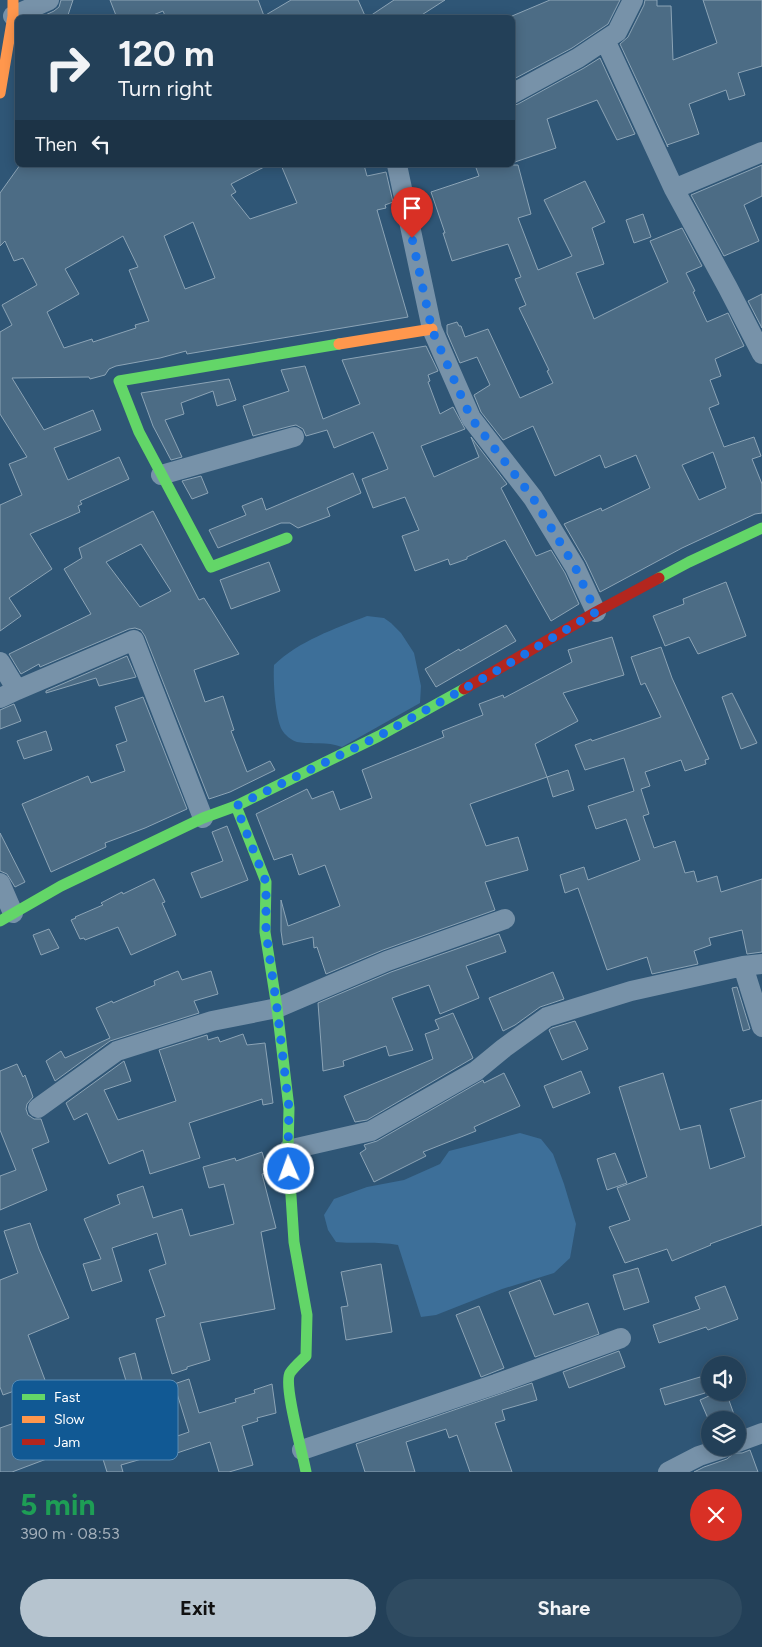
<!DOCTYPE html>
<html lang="en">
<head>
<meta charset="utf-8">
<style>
	body { margin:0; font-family:Figtree,sans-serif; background:#2f4b61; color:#f1f3f6; height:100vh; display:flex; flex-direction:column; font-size:19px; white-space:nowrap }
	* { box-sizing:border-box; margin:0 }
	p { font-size:16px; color:#a3afba }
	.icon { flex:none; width:28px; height:28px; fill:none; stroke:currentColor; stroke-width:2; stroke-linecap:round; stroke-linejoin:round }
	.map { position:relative; height:1472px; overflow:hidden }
	.panel { display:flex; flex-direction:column; background:#234058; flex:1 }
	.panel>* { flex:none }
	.banner { position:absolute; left:15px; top:15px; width:500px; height:152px; border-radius:8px; box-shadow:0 2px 12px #0003,0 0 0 1px #40596e; background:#234058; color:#f1f3f6; overflow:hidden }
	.buttons { position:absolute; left:701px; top:1356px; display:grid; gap:10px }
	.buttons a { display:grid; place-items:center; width:45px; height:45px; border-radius:50%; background:#234058; box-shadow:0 2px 12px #0003,0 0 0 1px #40596e; font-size:25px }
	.pin { position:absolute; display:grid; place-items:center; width:42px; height:42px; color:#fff; margin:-51px -21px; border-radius:50% 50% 50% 0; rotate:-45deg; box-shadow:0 0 5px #0007 }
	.pin .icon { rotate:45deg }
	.me { position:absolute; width:55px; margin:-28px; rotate:358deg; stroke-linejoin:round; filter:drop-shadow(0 0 4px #0008) }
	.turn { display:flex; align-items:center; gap:18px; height:105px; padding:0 20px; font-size:22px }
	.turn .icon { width:65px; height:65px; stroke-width:2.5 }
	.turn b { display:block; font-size:35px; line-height:42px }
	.then { display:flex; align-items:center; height:48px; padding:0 20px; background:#0003; gap:10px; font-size:19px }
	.round { display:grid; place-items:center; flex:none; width:52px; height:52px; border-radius:26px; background:#2f4b61 }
	.overview { display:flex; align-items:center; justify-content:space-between; height:85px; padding:0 20px }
	h1 { font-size:30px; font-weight:700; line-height:38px; color:#1e9e55 }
	.button { display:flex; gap:10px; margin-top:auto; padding:10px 20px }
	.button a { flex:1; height:58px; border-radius:30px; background:#b6c4cf; color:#111; font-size:20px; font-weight:700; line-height:58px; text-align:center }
	.button a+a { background:#2f4b61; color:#f1f3f6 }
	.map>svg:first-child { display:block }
	.water { fill:#3d6f99 }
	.building { fill:#4c6c85; stroke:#8ca4b6; fill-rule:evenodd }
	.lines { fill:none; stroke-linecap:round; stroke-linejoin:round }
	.street { stroke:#7792a9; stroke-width:20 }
	.fast { stroke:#63d668; stroke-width:11 }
	.slow { stroke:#ff974d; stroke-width:11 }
	.jam { stroke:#b3261e; stroke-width:11 }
	.route { stroke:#1a73e8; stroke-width:9; stroke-dasharray:0 16.2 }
	.key { fill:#115994; stroke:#588bb4; stroke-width:1 }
	.key-label { font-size:14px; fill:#fff }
</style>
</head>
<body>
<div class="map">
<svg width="762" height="1472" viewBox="0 0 762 1472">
	<rect width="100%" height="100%" fill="#2f5676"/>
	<path class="water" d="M367 616 384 618 391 623 401 633 414 653 421 686 420 703 342 747C326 741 313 745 297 742 292 741 284 734 282 730 275 717 273 680 274 665 299 641 334 629 367 616Z
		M520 1133 541 1139 553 1154 564 1184 576 1224 570 1258 554 1273 502 1289 436 1315 421 1317 398 1245C377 1241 357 1244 336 1242L328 1230 324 1215 334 1199 367 1187 404 1180 440 1164 449 1151Z"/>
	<path class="building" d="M61 0H73L67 18H39L54 11 59 7Z
		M110 0H258L264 16 291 0H358L366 18H166L163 11 146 18H117Z
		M394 0H445L417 18H367Z
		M550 0H620L608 24 572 48 512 80V16Z
		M645 0H657V6H671L673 60 717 43 703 0H762V66L738 73 745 95 729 100 726 90 689 104 699 134 667 145 668 147 620 44 628 37 644 5Z
		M600 58 635 134 617 140 597 100 547 119 556 148 512 163V106L518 104 584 68Z
		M20 165H268L231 184 236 192 231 195 250 219 297 203 281 165H364L367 176 386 172 393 202 385 205 386 208 377 210 408 317 187 354 186 351 160 358 116 366 109 369 105 375 90 379 89 377 12 378 44 430 93 410 101 430 54 448 68 480 119 457 129 479 80 501 82 504 78 506 80 512 30 534 52 569 9 598 21 616 0 631V505L22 495 9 464 27 457 0 414V332L12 325 2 305 37 285 23 258 14 261 5 241 0 246V193ZM193 222 215 278 185 289 164 236ZM123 236 138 267 129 270 149 321 135 325 136 328 93 342 92 339 64 348 47 312 79 294 65 269Z
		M475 165H518L531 214 518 218 538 270 572 256 544 200 585 181 605 222 592 228 604 264 576 273 594 319 668 282 650 241 682 228 702 266 686 273 695 291 693 292 707 322 728 313 744 346 715 359 721 376 710 380 719 404 709 408 724 447 754 437 761 456 752 459 762 484V513L755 514 682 548 600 592 586 562 564 524 601 508 602 511 650 488 636 455 605 468 600 455 555 476 533 426 503 440 481 412 474 395 490 385 477 357 460 363 447 333V325L457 322 459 326H461L465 337 488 329 520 398 553 383 547 371 549 370 519 308 526 305 515 279 521 277 508 244 452 261 443 233H445L431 192 479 176ZM713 452 726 488 699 500 682 465Z
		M762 165V196L744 205 759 241 724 256 691 195Z
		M643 214 651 237 634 243 626 220Z
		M762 294V328L748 301Z
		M426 346 438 371 428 375 430 381 428 382 440 414 453 407 465 429 421 446 434 477 479 457 471 437 507 484 501 488 536 556 551 550 565 573 579 604 551 621 505 540 467 557V559L450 565 448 559 415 571 402 536 419 530 405 497 373 508 362 479 388 469 373 432 334 448 327 430 306 436 303 429 296 425 291 426 253 436 243 406 289 391 281 370 305 366 323 419 360 404 342 360Z
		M229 379 236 400 217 406 213 391 181 403 184 414 165 420 182 457 171 460 153 426 141 393Z
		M353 473 361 493 327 508 330 516 298 528 290 523H281L218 548 209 530 246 515 242 506 262 498 266 510Z
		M201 476 208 493 192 499 182 481Z
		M153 511 199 600 204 598 239 654 194 670 205 702 223 696 234 730 231 731 247 772 270 761 275 770 230 792 209 799 145 636 141 630 135 628 129 629 40 667 39 664 21 674 9 654 91 614 64 569 82 558 79 548ZM141 544 171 591 140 607 106 562Z
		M269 562 280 591 231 609 220 580Z
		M726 582 746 636 698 654 689 637 665 646 653 616 684 604 683 599Z
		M506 625 516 641 436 687 425 669 459 649 460 651Z
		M612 637 624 675 563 693 578 721 535 744 547 777 568 770 574 790 553 797 547 777 470 804 486 846 518 837 528 870 485 882 495 910 383 950 326 974 317 947 314 948 313 937 283 945 281 931V900L288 926 340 906 325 865 299 875 292 854 274 860 256 814 307 789 312 799 333 791 340 810 372 798 362 770 444 737 442 731 483 715 479 704 503 695 504 698 572 662 568 650Z
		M661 647 672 678 709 759 705 760 706 764 685 771 681 760 645 772 650 786 641 789 649 814 643 816 654 848 675 841 685 873 694 871 697 882 717 876 721 892 762 879V952L747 954 742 930 709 938 711 945 694 951 698 964 652 974 647 957 607 970 578 888 565 893 560 875 584 867 588 880 640 860 626 819 596 829 588 806 634 791 624 758 585 770 575 745 591 739 592 741 661 717 645 683 641 685 631 657Z
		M127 656 136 677 99 686 96 678 46 693V691Z
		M732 693 757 743 741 749 722 697Z
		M143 697 187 809 145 828 105 843 106 847 51 872 22 804 88 776 91 783 125 771 116 745 127 741 115 707Z
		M14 704 21 721 0 729V710Z
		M46 731 52 750 24 759 17 741Z
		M227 826 248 880 201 898 191 873 223 861 212 832Z
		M0 833 25 882 15 887 7 874 0 871Z
		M154 879 165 902 162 903 176 935 131 955 118 927 85 940 84 938 80 939 71 920 76 918 75 917 103 905 101 903 122 892 123 894Z
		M49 929 59 948 41 955 33 935Z
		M499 934 506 952 466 966 479 998 440 1014 429 985 392 998 413 1050 389 1056 386 1046 343 1061 344 1066 323 1071 318 1003 391 972Z
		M178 971 182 980 211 971 218 994 194 1001 199 1013 110 1041 55 1081 46 1061 61 1051 65 1058 110 1038 96 1008 112 1001 113 1003 155 985 154 981Z
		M553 972 564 999 540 1007 515 1025 503 1031 489 998Z
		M737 987 750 1029 743 1031 732 988Z
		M453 1013 473 1058 367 1120 355 1122 344 1096 433 1059 425 1034 439 1029 435 1020Z
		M575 1021 588 1049 562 1060 549 1030 552 1028Z
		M243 1034 247 1045 265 1043 273 1103 263 1105 262 1099 189 1123 200 1158 150 1174 143 1150 109 1164 87 1113 74 1120 66 1103 124 1061 131 1081 104 1090 118 1120 176 1101 159 1050 207 1035 208 1040 218 1037 220 1042Z
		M17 1064 23 1077 25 1075 33 1097 27 1104 26 1109 28 1115 34 1119H41L49 1142 32 1149 47 1190 0 1210V1176L16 1170 0 1130V1071Z
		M581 1071 590 1093 553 1108 544 1086Z
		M504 1073 520 1106 474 1127 476 1131 423 1152 426 1156 374 1182 360 1153 366 1149 364 1145 377 1141 483 1080 484 1083Z
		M663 1073 680 1130 700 1125 710 1169 745 1157 730 1109 762 1100V1225L710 1244 711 1245 672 1261 667 1249 625 1263 609 1227 630 1220 617 1188 647 1177 619 1087Z
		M262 1152 268 1172 262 1174 276 1228 261 1232 275 1309 200 1323 210 1360 187 1367V1369L172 1374 156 1319 165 1316 149 1270 166 1264 157 1233 112 1248 122 1281 92 1291 83 1264 101 1259 84 1219 120 1204 117 1195 143 1186 153 1218 182 1209 190 1236 234 1224 224 1184 209 1188 203 1167 235 1158 236 1161Z
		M615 1153 627 1183 607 1190 597 1159Z
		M30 1223 39 1249 69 1318 28 1335 45 1380 3 1395 0 1387V1280L18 1273 4 1231Z
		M381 1264 392 1332 346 1340 341 1307 348 1306 341 1272Z
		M638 1268 649 1302 624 1310 613 1275Z
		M540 1280 554 1315 588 1303 599 1334 535 1357 509 1292Z
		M725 1286 738 1319 708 1330 706 1327 659 1343 653 1325 700 1309 695 1297Z
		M479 1306 504 1368 481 1377 456 1315Z
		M619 1351 625 1367 569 1388 563 1372Z
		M135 1353 142 1380 127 1384 119 1358Z
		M700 1377 705 1393 665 1405 660 1389Z
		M189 1379 199 1413 236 1402 235 1399 255 1393 254 1390 272 1384 276 1413 257 1418 258 1421 242 1426 253 1465 229 1472H219L210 1442 162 1458 157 1443 189 1432 174 1384Z
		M532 1383 537 1400 502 1410 505 1420 495 1423 512 1472H470L457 1435 449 1438 446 1429 406 1442 415 1472H365L356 1444Z
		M718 1392H726L736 1420H710V1423L700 1400Z
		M111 1416 117 1437 137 1431 145 1458 121 1465 123 1472H107L97 1440 12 1472H0V1428L23 1420 31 1442 78 1425Z
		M750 1450 758 1472H694L704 1467 727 1459 734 1453H742Z"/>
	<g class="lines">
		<path class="street" d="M13 16 49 0
			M605 40 674 189
			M512 94 578 58 617 32 633 0
			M762 152 674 189 728 288 762 354
			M397 165 432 329 471 418 533 498 575 567 596 612
			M161 475 294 437
			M0 662 17 690 0 698
			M17 690 134 640 203 818
			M0 883 13 913
			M743 966 762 1027
			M38 1108 117 1051 212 1021 277 1008 387 961 505 919
			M288 1150 371 1131 476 1071 504 1048 547 1017 631 991 743 966 762 964
			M738 1442 762 1433
			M302 1450 496 1384 621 1338
			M668 1472 699 1456 723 1448"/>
		<path class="fast" d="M287 538 211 567 139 432 119 381 339 344
			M659 578 689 562 762 528
			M236 806 266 882 265 932 277 1008 289 1108 288 1150 294 1242 307 1315 306 1356C301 1361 294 1367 290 1373 283 1385 303 1454 306 1472
			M0 921 61 886 203 818 236 806 379 736 464 689"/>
		<path class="slow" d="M0 93 13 16V0
			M339 344 432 329"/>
		<path class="jam" d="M464 689 596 612 659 578"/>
	</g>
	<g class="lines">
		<path class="route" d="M289 1169 288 1150 289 1108 277 1008 266 932V882L236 806 379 736 498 670 596 612 575 567 533 498 471 418 432 330 412 238"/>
	</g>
	<rect x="12" y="1380" width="166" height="80" rx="8" class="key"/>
	<rect x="22" y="1394" width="23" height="6" fill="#63d668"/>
	<rect x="22" y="1416" width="23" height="7" fill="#ff974d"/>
	<rect x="22" y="1439" width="23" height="6" fill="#b3261e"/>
	<g class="key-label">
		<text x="54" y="1402">Fast</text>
		<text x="54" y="1424">Slow</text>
		<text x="54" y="1447">Jam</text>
	</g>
</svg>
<div class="buttons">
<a><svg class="icon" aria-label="sound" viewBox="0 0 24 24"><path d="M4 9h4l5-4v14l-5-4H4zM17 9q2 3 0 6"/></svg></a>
<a><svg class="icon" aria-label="layers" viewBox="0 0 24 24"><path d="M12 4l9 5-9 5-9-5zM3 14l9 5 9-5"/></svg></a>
</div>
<div class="pin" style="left:412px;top:238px;background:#d93025"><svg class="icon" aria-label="arrive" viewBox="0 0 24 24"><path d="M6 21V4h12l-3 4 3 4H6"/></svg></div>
<svg class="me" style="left:289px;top:1169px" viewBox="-20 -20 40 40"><circle r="17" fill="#1a73e8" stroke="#fff" stroke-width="3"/><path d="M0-11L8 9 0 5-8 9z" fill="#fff"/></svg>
<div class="banner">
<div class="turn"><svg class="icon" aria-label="right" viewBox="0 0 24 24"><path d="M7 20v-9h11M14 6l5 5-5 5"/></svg><div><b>120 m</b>Turn right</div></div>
<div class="then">Then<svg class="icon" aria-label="left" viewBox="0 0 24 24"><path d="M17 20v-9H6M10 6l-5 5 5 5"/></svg></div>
</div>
</div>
<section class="panel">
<div class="overview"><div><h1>5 min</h1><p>390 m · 08:53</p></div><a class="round" style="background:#d93025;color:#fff"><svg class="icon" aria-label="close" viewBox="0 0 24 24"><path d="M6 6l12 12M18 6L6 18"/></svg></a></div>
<div class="button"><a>Exit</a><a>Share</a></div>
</section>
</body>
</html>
